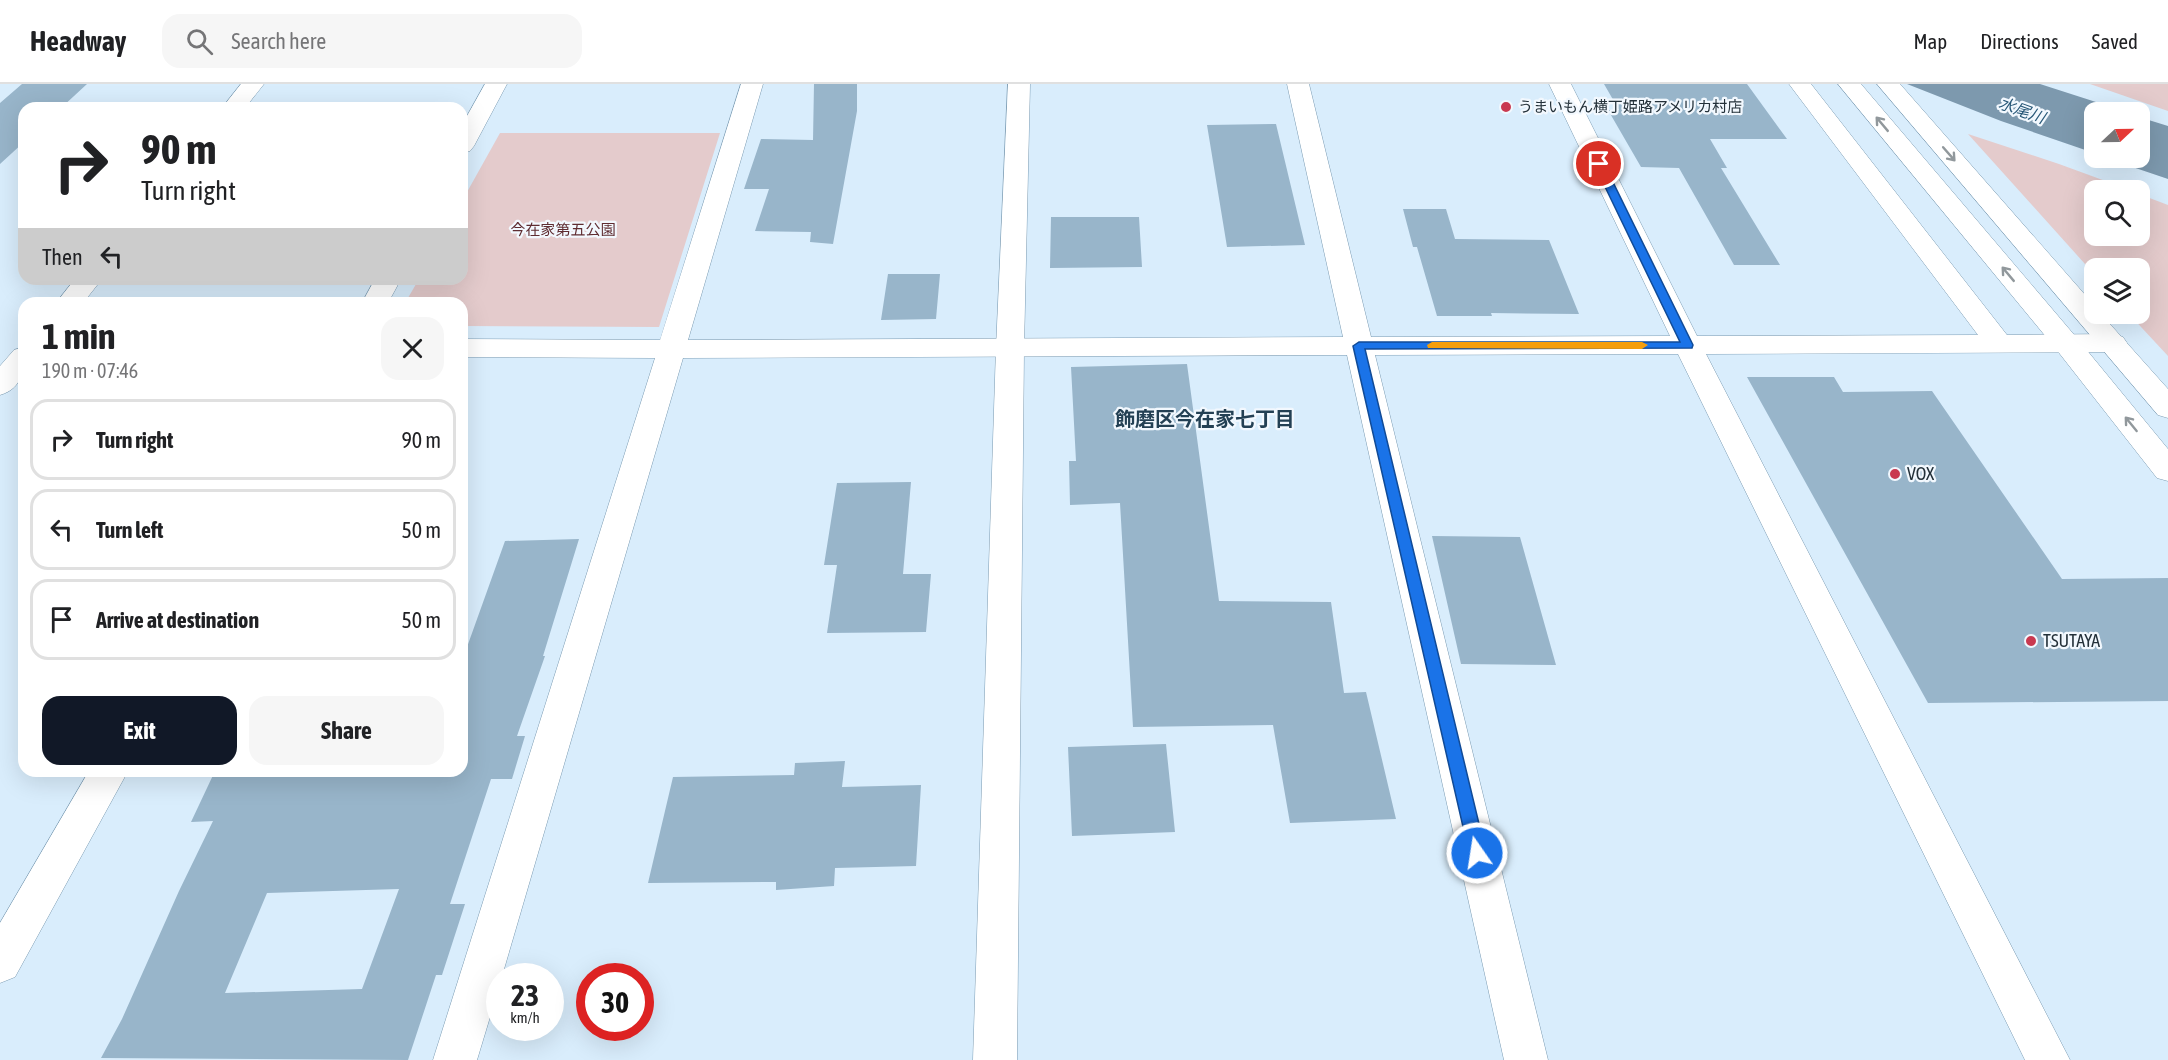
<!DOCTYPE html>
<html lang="en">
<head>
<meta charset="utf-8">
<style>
	body { margin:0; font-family:"Asap Condensed","Noto Sans JP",sans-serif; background:#f6f6f6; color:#202124; height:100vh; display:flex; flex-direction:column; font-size:22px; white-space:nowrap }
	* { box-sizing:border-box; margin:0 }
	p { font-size:20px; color:#757577 }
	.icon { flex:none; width:33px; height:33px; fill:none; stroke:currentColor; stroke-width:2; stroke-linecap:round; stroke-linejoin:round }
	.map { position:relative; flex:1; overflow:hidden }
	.panel { position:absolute; left:18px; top:213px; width:450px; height:480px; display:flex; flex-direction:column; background:#fff; border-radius:18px; box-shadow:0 6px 24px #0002 }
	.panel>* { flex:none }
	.banner { position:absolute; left:18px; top:18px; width:450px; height:183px; border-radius:18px; box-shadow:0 6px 24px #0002; background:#fff; color:#202124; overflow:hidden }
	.needle { width:39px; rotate:68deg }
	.controls { position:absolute; left:2084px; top:18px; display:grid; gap:12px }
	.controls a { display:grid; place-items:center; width:66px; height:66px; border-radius:12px; background:#fff; box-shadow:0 6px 24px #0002; font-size:30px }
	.speed { position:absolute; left:486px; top:879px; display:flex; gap:12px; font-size:30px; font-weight:700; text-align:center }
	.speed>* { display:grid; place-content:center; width:78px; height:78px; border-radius:50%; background:#fff; box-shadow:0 6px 24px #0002; line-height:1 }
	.speed small { font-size:15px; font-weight:400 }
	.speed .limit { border:9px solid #d22; background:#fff; color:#111 }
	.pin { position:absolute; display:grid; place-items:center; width:51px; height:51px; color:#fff; margin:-26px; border:3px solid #fff; border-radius:50%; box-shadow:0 2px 6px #0007 }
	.me { position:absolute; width:66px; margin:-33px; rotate:347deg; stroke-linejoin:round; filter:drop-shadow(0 0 4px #0008) }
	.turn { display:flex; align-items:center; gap:21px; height:126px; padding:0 24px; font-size:27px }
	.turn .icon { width:78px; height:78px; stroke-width:2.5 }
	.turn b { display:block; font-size:42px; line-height:51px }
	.then { display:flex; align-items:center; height:57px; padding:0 24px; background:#0003; gap:12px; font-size:22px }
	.round { display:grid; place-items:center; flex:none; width:63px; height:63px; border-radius:18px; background:#f6f6f6 }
	.overview { display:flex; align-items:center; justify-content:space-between; height:102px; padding:0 24px }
	h1 { font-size:36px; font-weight:700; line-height:45px }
	.button { display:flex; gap:12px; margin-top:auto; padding:12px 24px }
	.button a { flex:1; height:69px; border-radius:18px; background:#111827; color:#fff; font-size:24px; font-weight:700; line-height:69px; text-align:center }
	.button a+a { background:#f6f6f6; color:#202124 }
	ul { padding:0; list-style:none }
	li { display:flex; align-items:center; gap:18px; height:81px; margin:0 12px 9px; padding:0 12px; border:3px solid #e0e0e0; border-radius:18px }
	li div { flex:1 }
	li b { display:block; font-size:22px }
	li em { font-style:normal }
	header { display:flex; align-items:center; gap:36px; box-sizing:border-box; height:84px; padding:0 30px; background:#fff; border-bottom:2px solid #e0e0e0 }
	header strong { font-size:28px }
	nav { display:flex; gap:33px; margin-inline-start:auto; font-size:21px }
	.search { width:420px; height:54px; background:#f6f6f6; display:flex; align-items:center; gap:15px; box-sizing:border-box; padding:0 21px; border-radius:18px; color:#757577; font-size:22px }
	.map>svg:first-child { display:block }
	.green { fill:#e4cbcc }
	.water { fill:#7d99ae }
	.building { fill:#98b5ca; fill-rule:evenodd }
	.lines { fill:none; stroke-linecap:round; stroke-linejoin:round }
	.minor-casing { stroke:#7b9bb2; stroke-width:1 }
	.tertiary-casing { stroke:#7b9bb2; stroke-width:1 }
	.minor { fill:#fff; fill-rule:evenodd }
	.tertiary { fill:#fff; fill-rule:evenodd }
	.oneway { stroke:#91989c }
	.route { fill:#1a73e8; stroke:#114b97; stroke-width:1.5 }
	.slow { fill:#f59e0b }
	.poi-dot { fill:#c93950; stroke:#f2f8fe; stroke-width:2 }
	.labels { text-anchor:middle; stroke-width:4.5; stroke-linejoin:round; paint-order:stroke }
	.far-poi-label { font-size:15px; fill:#233039; stroke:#f2f8fe; text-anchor:start }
	.far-park-label { font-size:15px; fill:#5f2c31; stroke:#f2f8fe }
	.far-water-label { font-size:16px; font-style:italic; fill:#285878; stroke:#f2f8fe }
	.poi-label { font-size:18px; fill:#233039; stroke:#f2f8fe; text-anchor:start }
	.neighbourhood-label { font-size:20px; font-weight:bold; fill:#234054; stroke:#f2f8fe }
</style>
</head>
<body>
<header>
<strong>Headway</strong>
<div class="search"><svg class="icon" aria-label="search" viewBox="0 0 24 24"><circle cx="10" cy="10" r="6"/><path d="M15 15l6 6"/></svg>Search here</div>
<nav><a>Map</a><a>Directions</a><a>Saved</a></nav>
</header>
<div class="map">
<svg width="2168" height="976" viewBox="0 0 2168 976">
	<rect width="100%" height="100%" fill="#d9edfc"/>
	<path class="green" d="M2090 0H2168V27Z
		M500 49H720L659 243 462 242V219H405L419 195H462V117Z
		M1968 50 2059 80 2130 106H2094V152H2139V110L2168 121V272L2129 230H2139V184H2094V190Z"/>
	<path class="water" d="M1907 0H2040L2127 28H2094V69L2001 37Z
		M2139 33 2168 42V95L2106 74H2139Z"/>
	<path class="building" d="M22 0H87L61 24H24V58L0 80V19Z
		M814 0H857V27L833 160 810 158 811 148 755 147 769 105H744L761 55 813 56Z
		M1604 0H1747L1787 55H1710L1727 84H1721L1780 181H1734L1679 84 1641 83 1608 26H1619Z
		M1276 40 1305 161 1227 163 1207 41Z
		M1403 125H1446L1455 155 1549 156 1579 230 1491 229 1492 232H1437L1417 163H1413Z
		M1051 133H1139L1142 183 1050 184Z
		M888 190H940L936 235 881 236Z
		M1187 280 1219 517 1331 518 1344 609 1366 608 1396 735 1290 739 1273 641 1133 643 1120 419 1070 421 1069 377H1076L1071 283Z
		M1747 293H1834L1843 308 1932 307 2062 495 2168 494V617L1928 619Z
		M911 398 903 490H931L926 548 827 549 837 481H824L837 399Z
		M1432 452 1520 453 1556 581 1461 580Z
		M579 455 543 572H545L517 652H525L512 695H491L450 820H465L442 891H436L408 976 101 974 122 935 179 807 213 737 191 738 215 687H462V577L505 457ZM399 805 362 905 225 909 267 809Z
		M1166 660 1175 748 1072 752 1068 663Z
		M845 677 842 703 921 701 916 782 835 784 834 802 776 806V798L648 799 673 693 794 691 795 679Z"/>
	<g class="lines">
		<g class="minor-casing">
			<path id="minor" d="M241 0H264L245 24H222Z
				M485 0H507L474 62 470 67 462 69V41Z
				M741 0H763L688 256 1343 253 1287 0H1309L1371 253 1670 252 1549 0H1571L1697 252 1978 251 1789 0H1811L2007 251 2113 250 2123 253 2127 259 2123 265 2113 268 1706 270 2070 976H2025L1678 270 1375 271 1548 976H1504L1347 271 683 274 502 892H500V900L477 976H433L655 274 462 273V255L660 256Z
				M75 195H102L83 219H56Z
				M375 195H401L388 219H362Z
				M24 263C24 284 24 304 0 311V282L14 266Z
				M89 687H128L15 893 0 899V839Z"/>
		</g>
		<g class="tertiary-casing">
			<path id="tertiary" d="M1008 0H1030L1024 264 1017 976H973L996 264Z
				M1838 0H1861L2076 253 2168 365V397L2157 394 2056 265Z
				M1877 0H1900L2094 221V230H2101L2168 305V334L2158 331Z"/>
		</g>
		<use href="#minor" class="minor"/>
		<use href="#tertiary" class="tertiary"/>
	</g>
	<defs><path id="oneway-shaft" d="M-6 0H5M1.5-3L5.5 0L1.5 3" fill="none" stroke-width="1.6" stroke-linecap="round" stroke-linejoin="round" transform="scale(1.5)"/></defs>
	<g class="oneway">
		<use href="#oneway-shaft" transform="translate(1882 40) rotate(-130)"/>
		<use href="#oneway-shaft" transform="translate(1949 70) rotate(49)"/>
		<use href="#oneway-shaft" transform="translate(2008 190) rotate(-130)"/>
		<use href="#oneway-shaft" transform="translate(2131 340) rotate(-129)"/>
	</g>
	<path class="route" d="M1596 78 1604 80 1693 261 1692 264 1365 265 1486 769 1483 774 1477 776 1472 774 1469 769 1353 262 1359 258H1680L1594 80Z"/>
	<path class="slow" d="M1432 258H1642L1648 261 1642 265 1428 264 1427 261Z"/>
	<g class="poi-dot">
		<circle cx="1506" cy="23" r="6"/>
		<circle cx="1895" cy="390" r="6"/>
		<circle cx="2031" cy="557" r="6"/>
	</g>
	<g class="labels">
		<g class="far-poi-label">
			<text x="1518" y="28">うまいもん横丁姫路アメリカ村店</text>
		</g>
		<g class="far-park-label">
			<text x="563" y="151">今在家第五公園</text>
		</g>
		<g class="far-water-label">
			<text transform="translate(2022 26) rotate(20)" y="6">水尾川</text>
		</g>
		<g class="poi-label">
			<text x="1907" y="396">VOX</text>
			<text x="2043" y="563">TSUTAYA</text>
		</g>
		<g class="neighbourhood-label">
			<text x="1205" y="342">飾磨区今在家七丁目</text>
		</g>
	</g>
</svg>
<div class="controls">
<a><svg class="needle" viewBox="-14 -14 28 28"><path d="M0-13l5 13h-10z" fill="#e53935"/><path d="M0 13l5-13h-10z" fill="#757577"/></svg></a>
<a><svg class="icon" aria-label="search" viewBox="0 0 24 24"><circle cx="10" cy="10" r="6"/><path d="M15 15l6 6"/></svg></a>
<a><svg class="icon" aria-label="layers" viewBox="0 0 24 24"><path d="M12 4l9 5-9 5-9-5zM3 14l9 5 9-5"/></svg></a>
</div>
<div class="speed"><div>23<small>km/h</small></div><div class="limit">30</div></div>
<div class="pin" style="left:1599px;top:80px;background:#d93025"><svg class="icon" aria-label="arrive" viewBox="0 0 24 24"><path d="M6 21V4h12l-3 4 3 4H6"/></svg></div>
<svg class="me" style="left:1477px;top:769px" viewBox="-20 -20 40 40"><circle r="17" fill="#1a73e8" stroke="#fff" stroke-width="3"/><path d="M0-11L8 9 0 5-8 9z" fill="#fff"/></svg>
<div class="banner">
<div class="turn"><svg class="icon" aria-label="right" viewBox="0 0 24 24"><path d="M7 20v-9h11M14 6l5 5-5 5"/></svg><div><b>90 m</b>Turn right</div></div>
<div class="then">Then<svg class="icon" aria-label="left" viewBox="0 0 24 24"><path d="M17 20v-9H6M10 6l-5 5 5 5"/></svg></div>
</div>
<section class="panel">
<div class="overview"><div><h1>1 min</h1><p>190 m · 07:46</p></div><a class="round"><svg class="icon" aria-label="close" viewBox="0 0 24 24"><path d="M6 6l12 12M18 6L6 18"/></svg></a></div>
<ul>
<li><svg class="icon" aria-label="right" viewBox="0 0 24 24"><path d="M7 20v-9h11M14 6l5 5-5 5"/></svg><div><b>Turn right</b></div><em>90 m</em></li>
<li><svg class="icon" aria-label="left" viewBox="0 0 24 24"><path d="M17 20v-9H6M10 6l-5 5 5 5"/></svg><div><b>Turn left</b></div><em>50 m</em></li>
<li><svg class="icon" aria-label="arrive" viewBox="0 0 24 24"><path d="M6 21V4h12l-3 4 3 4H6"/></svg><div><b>Arrive at destination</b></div><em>50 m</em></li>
</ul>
<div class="button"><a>Exit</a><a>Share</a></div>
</section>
</div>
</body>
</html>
